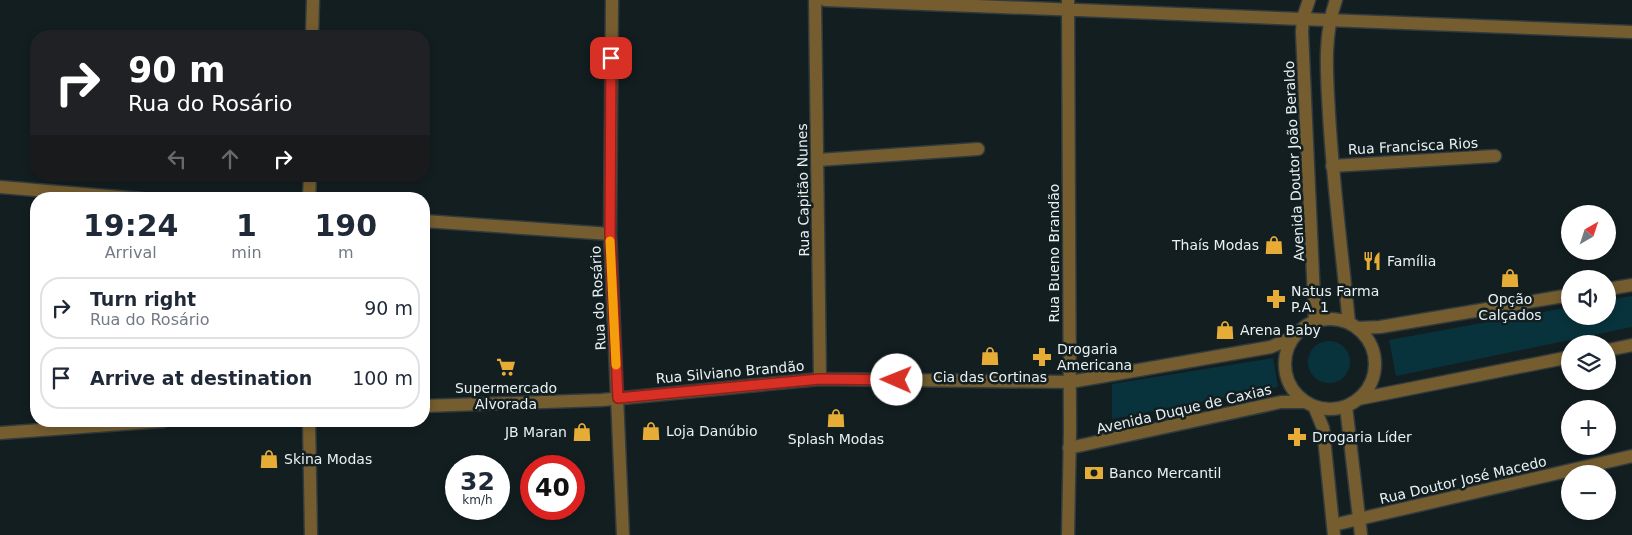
<!DOCTYPE html>
<html lang="en">
<head>
<meta charset="utf-8">
<style>
	body { margin:0; font-family:"DejaVu Sans",sans-serif; background:#f2f2f3; color:#1f2937; height:100vh; display:flex; flex-direction:column; font-size:19px; white-space:nowrap }
	* { box-sizing:border-box; margin:0 }
	p { font-size:16px; color:#747a83 }
	.icon { flex:none; width:28px; height:28px; fill:none; stroke:currentColor; stroke-width:2; stroke-linecap:round; stroke-linejoin:round }
	.map { position:relative; flex:1; overflow:hidden }
	.side { position:absolute; left:30px; top:192px; width:400px; height:235px; display:flex; flex-direction:column; background:#fff; border-radius:20px; box-shadow:0 2px 8px #0003 }
	.side>* { flex:none }
	.top-card { position:absolute; left:30px; top:30px; width:400px; height:152px; border-radius:20px; box-shadow:0 2px 8px #0003; background:#202124; color:#fff; overflow:hidden }
	.needle { width:32px; rotate:39deg }
	.tools { position:absolute; left:1561px; top:205px; display:grid; gap:10px }
	.tools a { display:grid; place-items:center; width:55px; height:55px; border-radius:50%; background:#fff; box-shadow:0 2px 8px #0003; font-size:25px }
	.speed { position:absolute; left:445px; top:455px; display:flex; gap:10px; font-size:25px; font-weight:700; text-align:center }
	.speed>* { display:grid; place-content:center; width:65px; height:65px; border-radius:50%; background:#fff; box-shadow:0 2px 8px #0003; line-height:1 }
	.speed small { font-size:12px; font-weight:400 }
	.speed .limit { border:8px solid #d22; background:#fff; color:#111 }
	.pin { position:absolute; display:grid; place-items:center; width:42px; height:42px; color:#fff; margin:-21px; border-radius:10px; box-shadow:0 2px 8px #0006 }
	.me { position:absolute; width:55px; margin:-28px; rotate:271deg; stroke-linejoin:round; filter:drop-shadow(0 0 4px #0008) }
	.turn { display:flex; align-items:center; gap:18px; height:105px; padding:0 15px; font-size:22px }
	.turn .icon { width:65px; height:65px; stroke-width:2.5 }
	.turn b { display:block; font-size:35px; line-height:42px }
	.lanes { display:flex; align-items:center; height:48px; padding:0 15px; background:#0003; justify-content:center; gap:25px; direction:ltr }
	.lanes .off { opacity:.35 }
	.eta { display:flex; justify-content:space-evenly; align-items:center; height:85px; text-align:center }
	.eta b { font-size:30px; font-weight:700; line-height:35px }
	ul { padding:0; list-style:none }
	li { display:flex; align-items:center; gap:15px; height:62px; margin:0 10px 8px; padding:0 5px; border:2px solid #e0e1e3; border-radius:20px }
	li div { flex:1 }
	li b { display:block; font-size:19px }
	li em { font-style:normal }
	.map>svg:first-child { display:block }
	.green { fill:#08333c }
	.lines { fill:none; stroke-linecap:round; stroke-linejoin:round }
	.minor-casing { stroke:#313b3e; stroke-width:15 }
	.tertiary-casing { stroke:#313b3e; stroke-width:15 }
	.minor { stroke:#755d2f; stroke-width:12 }
	.tertiary { stroke:#755d2f; stroke-width:12 }
	.route-casing { stroke:#8d1f18; stroke-width:12 }
	.route { stroke:#d93025; stroke-width:9 }
	.slow { stroke:#f59e0b; stroke-width:9 }
	.labels { text-anchor:middle; stroke-width:5; stroke-linejoin:round; paint-order:stroke }
	.street-label { font-size:14px; fill:#e8f0f2; stroke:#131e21 }
	.poi-label { font-size:14px; fill:#e8f0f2; stroke:#131e21; text-anchor:start }
</style>
</head>
<body>
<div class="map">
<svg width="1632" height="535" viewBox="0 0 1632 535">
	<rect width="100%" height="100%" fill="#131e21"/>
	<path class="green" d="M1632 296V327L1396 376 1389 340 1570 307V316H1608V300Z
		M1308 362a21 21 0 1 1 42 0a21 21 0 1 1-42 0Z
		M1273 358 1278 387 1112 419V384Z"/>
	<g class="lines">
		<g class="minor-casing">
			<path id="minor" d="M612 0 610 234 623 535
				M815 0 820 379
				M825 0 1632 32
				M1068 0 1070 430 1068 535
				M818 160 978 149
				M1332 166 1495 156
				M0 187 142 199
				M424 221 610 234
				M1333 525 1632 456"/>
		</g>
		<g class="tertiary-casing">
			<path id="tertiary" d="M1309 0 1303 18 1302 32 1315 321
				M1336 0C1323 36 1327 76 1329 114 1333 184 1342 253 1349 323
				M312 36 313 0
				M309 199 310 176
				M1608 289 1632 285
				M1285 364a45 45 0 1 1 90 0a45 45 0 1 1-90 0Z
				M1358 328 1380 327 1570 295
				M1608 350 1632 345
				M1358 399 1570 357
				M424 406 602 400 820 379 1070 382 1271 347 1293 337
				M1314 406 1323 428 1334 535
				M1346 406 1361 535
				M309 421 311 535
				M0 433 163 421
				M1069 448 1281 402H1305"/>
		</g>
		<use href="#minor" class="minor"/>
		<use href="#tertiary" class="tertiary"/>
	</g>
	<g class="lines">
		<g class="route-casing">
			<path id="route" d="M611 58 610 234 618 398 820 379 897 380"/>
		</g>
		<use href="#route" class="route"/>
		<path class="slow" d="M610 241 616 365"/>
	</g>
	<defs>
		<g id="shop-bare" transform="scale(1.5)"><path d="M-5-2.5h2.3a2.7 3.5 0 0 1 5.4 0H5L5.5 6h-11ZM-1.5-2.5h3a1.5 2.3 0 0 0-3 0Z" fill="#e6ac36" stroke="#131e21" stroke-width="2.5" paint-order="stroke"/></g>
		<g id="restaurant-bare" transform="scale(1.5)"><path d="M-5-6h1v4h1v-4h1v4h1v-4h1v5L-1.5 .5V6h-2V.5L-5-1ZM5-6V6H3V1.5H1.5Q1.5-4 5-6Z" fill="#e6ac36" stroke="#131e21" stroke-width="2.5" paint-order="stroke"/></g>
		<g id="pharmacy-bare" transform="scale(1.5)"><path d="M-2-6h4v4h4v4h-4v4h-4v-4h-4v-4h4Z" fill="#e6ac36" stroke="#131e21" stroke-width="2.5" paint-order="stroke"/></g>
		<g id="supermarket-bare" transform="scale(1.5)"><path d="M-6-5.5h2.5l.6 2H6L4.5 2H-2.5L-4.4-4H-6ZM-1.5 3.2a1.3 1.3 0 1 0 .1 0ZM3 3.2a1.3 1.3 0 1 0 .1 0Z" fill="#e6ac36" stroke="#131e21" stroke-width="2.5" paint-order="stroke"/></g>
		<g id="bank-bare" transform="scale(1.5)"><path d="M-6-4H6V4H-6ZM0-2.3a2.3 2.3 0 1 0 0 4.6a2.3 2.3 0 1 0 0-4.6Z" fill="#e6ac36" stroke="#131e21" stroke-width="2.5" paint-order="stroke"/></g>
	</defs>
	<g fill-rule="evenodd">
		<use href="#shop-bare" x="1274" y="245"/>
		<use href="#restaurant-bare" x="1372" y="261"/>
		<use href="#shop-bare" x="1510" y="278"/>
		<use href="#pharmacy-bare" x="1276" y="299"/>
		<use href="#shop-bare" x="1225" y="330"/>
		<use href="#shop-bare" x="990" y="356"/>
		<use href="#pharmacy-bare" x="1042" y="357"/>
		<use href="#supermarket-bare" x="506" y="367"/>
		<use href="#shop-bare" x="836" y="418"/>
		<use href="#shop-bare" x="651" y="431"/>
		<use href="#shop-bare" x="582" y="432"/>
		<use href="#pharmacy-bare" x="1297" y="437"/>
		<use href="#shop-bare" x="269" y="459"/>
		<use href="#bank-bare" x="1094" y="473"/>
	</g>
	<g class="labels">
		<g class="street-label">
			<text transform="translate(1413 146) rotate(-3)" y="5">Rua Francisca Rios</text>
			<text transform="translate(1294 161) rotate(-93)" y="5">Avenida Doutor João Beraldo</text>
			<text transform="translate(803 190) rotate(-91)" y="5">Rua Capitão Nunes</text>
			<text transform="translate(1054 253) rotate(-90)" y="5">Rua Bueno Brandão</text>
			<text transform="translate(598 298) rotate(-93)" y="5">Rua do Rosário</text>
			<text transform="translate(730 372) rotate(-5)" y="5">Rua Silviano Brandão</text>
			<text transform="translate(1184 409) rotate(-13)" y="5">Avenida Duque de Caxias</text>
			<text transform="translate(1463 480) rotate(-13)" y="5">Rua Doutor José Macedo</text>
		</g>
		<g class="poi-label">
			<text x="1259" y="250" text-anchor="end">Thaís Modas</text>
			<text x="1387" y="266">Família</text>
			<text x="1291" y="296">Natus Farma<tspan x="1291" dy="16">P.A. 1</tspan></text>
			<text x="1510" y="304" text-anchor="middle">Opção<tspan x="1510" dy="16">Calçados</tspan></text>
			<text x="1240" y="335">Arena Baby</text>
			<text x="1057" y="354">Drogaria<tspan x="1057" dy="16">Americana</tspan></text>
			<text x="990" y="382" text-anchor="middle">Cia das Cortinas</text>
			<text x="506" y="393" text-anchor="middle">Supermercado<tspan x="506" dy="16">Alvorada</tspan></text>
			<text x="666" y="436">Loja Danúbio</text>
			<text x="567" y="437" text-anchor="end">JB Maran</text>
			<text x="1312" y="442">Drogaria Líder</text>
			<text x="836" y="444" text-anchor="middle">Splash Modas</text>
			<text x="284" y="464">Skina Modas</text>
			<text x="1109" y="478">Banco Mercantil</text>
		</g>
	</g>
</svg>
<div class="tools">
<a><svg class="needle" viewBox="-14 -14 28 28"><path d="M0-13l5 13h-10z" fill="#e53935"/><path d="M0 13l5-13h-10z" fill="#747a83"/></svg></a>
<a><svg class="icon" aria-label="sound" viewBox="0 0 24 24"><path d="M4 9h4l5-4v14l-5-4H4zM17 9q2 3 0 6"/></svg></a>
<a><svg class="icon" aria-label="layers" viewBox="0 0 24 24"><path d="M12 4l9 5-9 5-9-5zM3 14l9 5 9-5"/></svg></a>
<a>+</a>
<a>−</a>
</div>
<div class="speed"><div>32<small>km/h</small></div><div class="limit">40</div></div>
<div class="pin" style="left:611px;top:58px;background:#d93025"><svg class="icon" aria-label="arrive" viewBox="0 0 24 24"><path d="M6 21V4h12l-3 4 3 4H6"/></svg></div>
<svg class="me" style="left:897px;top:380px" viewBox="-20 -20 40 40"><circle r="19" fill="#fff"/><path d="M0-13L10 11 0 6-10 11z" fill="#d93025"/></svg>
<div class="top-card">
<div class="turn"><svg class="icon" aria-label="right" viewBox="0 0 24 24"><path d="M7 20v-9h11M14 6l5 5-5 5"/></svg><div><b>90 m</b>Rua do Rosário</div></div>
<div class="lanes"><svg class="icon off" aria-label="left" viewBox="0 0 24 24"><path d="M17 20v-9H6M10 6l-5 5 5 5"/></svg><svg class="icon off" aria-label="ahead" viewBox="0 0 24 24"><path d="M12 20V5M6 11l6-6 6 6"/></svg><svg class="icon" aria-label="right" viewBox="0 0 24 24"><path d="M7 20v-9h11M14 6l5 5-5 5"/></svg></div>
</div>
<section class="side">
<div class="eta">
<div><b>19:24</b><p>Arrival</p></div>
<div><b>1</b><p>min</p></div>
<div><b>190</b><p>m</p></div>
</div>
<ul>
<li><svg class="icon" aria-label="right" viewBox="0 0 24 24"><path d="M7 20v-9h11M14 6l5 5-5 5"/></svg><div><b>Turn right</b><p>Rua do Rosário</p></div><em>90 m</em></li>
<li><svg class="icon" aria-label="arrive" viewBox="0 0 24 24"><path d="M6 21V4h12l-3 4 3 4H6"/></svg><div><b>Arrive at destination</b></div><em>100 m</em></li>
</ul>
</section>
</div>
</body>
</html>
